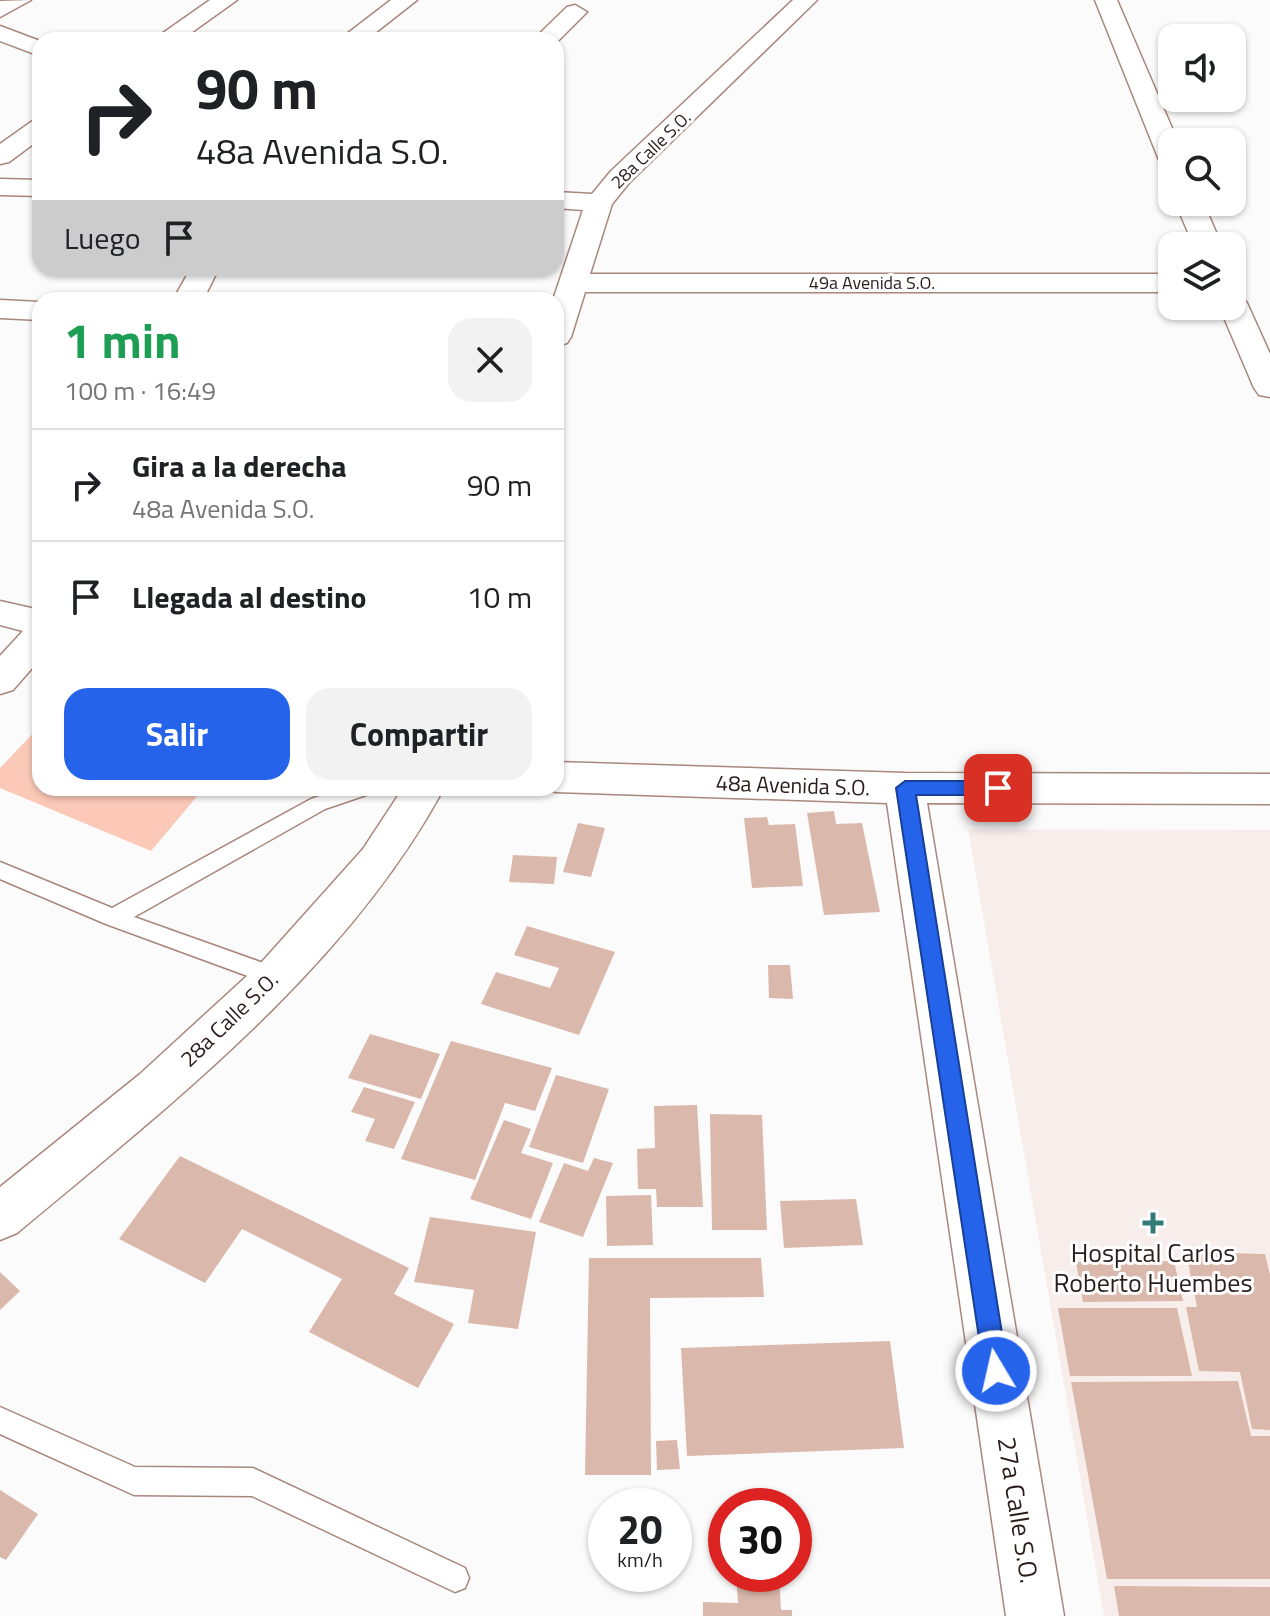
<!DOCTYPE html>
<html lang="es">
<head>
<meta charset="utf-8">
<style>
	body { margin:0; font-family:"Titillium Web",sans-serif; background:#f2f2f2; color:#202124; height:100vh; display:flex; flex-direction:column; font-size:30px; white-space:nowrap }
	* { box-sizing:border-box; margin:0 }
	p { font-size:26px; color:#757577 }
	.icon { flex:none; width:44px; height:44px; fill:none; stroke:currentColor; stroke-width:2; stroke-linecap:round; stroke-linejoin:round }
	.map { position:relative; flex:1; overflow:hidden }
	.sheet { position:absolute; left:32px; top:292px; width:532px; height:504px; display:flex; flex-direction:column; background:#fff; border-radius:24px; box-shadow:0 2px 6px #0004 }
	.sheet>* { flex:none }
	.banner { position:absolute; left:32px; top:32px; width:532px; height:244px; border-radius:24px; box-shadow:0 2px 6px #0004; background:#fff; color:#202124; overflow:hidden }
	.tools { position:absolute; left:1158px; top:24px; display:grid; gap:16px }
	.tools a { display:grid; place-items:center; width:88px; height:88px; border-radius:16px; background:#fff; box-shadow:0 2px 6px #0004; font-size:40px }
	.speed { position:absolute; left:588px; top:1488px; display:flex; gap:16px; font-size:40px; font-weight:700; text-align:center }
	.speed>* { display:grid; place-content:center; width:104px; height:104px; border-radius:50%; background:#fff; box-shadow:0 2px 6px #0004; line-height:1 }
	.speed small { font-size:20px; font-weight:400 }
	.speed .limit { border:12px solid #d22; background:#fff; color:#111 }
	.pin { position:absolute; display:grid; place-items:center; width:68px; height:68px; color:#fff; margin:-34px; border-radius:16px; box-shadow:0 4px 12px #0006 }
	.me { position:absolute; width:88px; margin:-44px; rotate:351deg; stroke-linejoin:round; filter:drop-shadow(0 0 6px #0008) }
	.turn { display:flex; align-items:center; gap:28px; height:168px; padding:0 32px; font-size:36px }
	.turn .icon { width:104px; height:104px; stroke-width:2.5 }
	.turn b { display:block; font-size:56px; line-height:68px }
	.then { display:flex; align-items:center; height:76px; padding:0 32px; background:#0003; gap:16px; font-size:30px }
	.round { display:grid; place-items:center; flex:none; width:84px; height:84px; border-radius:24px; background:#f2f2f2 }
	.headline { display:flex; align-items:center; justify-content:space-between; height:136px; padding:0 32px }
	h1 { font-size:48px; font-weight:700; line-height:60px; color:#1e9e55 }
	.button { display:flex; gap:16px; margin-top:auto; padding:16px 32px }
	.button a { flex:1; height:92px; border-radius:24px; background:#2563eb; color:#fff; font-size:32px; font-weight:700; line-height:92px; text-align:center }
	.button a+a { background:#f2f2f2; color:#202124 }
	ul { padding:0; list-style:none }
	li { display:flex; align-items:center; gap:24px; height:112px; padding:0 32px; border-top:2px solid #e0e0e0 }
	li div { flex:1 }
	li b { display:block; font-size:30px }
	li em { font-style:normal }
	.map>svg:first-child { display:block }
	.built { fill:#f7eeeb }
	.green { fill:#fcc9b8 }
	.building { fill:#dbb8ac }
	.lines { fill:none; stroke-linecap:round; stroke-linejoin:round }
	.service-casing { stroke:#a8877c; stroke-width:3 }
	.minor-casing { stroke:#a8877c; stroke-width:3 }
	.service { fill:#fff; fill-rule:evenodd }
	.minor { fill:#fff; fill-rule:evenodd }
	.route { fill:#2563eb; stroke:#184099; stroke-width:2 }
	.poi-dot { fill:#327b76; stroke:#fff; stroke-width:3 }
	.labels { text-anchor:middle; stroke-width:6; stroke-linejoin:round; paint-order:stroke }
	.far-street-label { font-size:18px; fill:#2b1e1a; stroke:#fff }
	.street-label { font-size:22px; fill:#2b1e1a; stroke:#fff }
	.near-poi-label { font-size:26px; fill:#2b1e1a; stroke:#fff }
	.near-street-label { font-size:26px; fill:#2b1e1a; stroke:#fff }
</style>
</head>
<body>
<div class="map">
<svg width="1270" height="1616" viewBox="0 0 1270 1616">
	<rect width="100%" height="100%" fill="#fbfbfb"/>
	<path class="built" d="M968 829 1270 830V1616H1104Z"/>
	<path class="green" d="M40 726V788H204L151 851 0 788V768Z"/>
	<path class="building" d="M834 811 836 824 862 823 880 912 824 915 807 813Z
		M767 817 769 825 795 824 803 886 752 888 744 818Z
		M578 823 605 828 591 877 563 872Z
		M513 855 557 857 554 884 509 882Z
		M527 926 615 952 579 1035 481 1004 496 972 550 988 559 968 514 955Z
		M768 965H790L793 999 769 998Z
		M370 1034 440 1054 421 1099 348 1078Z
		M451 1041 552 1068 535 1111 505 1103 475 1180 401 1159Z
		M556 1075 609 1089 583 1163 529 1147Z
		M364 1087 415 1102 394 1149 365 1141 375 1119 351 1112Z
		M697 1105 703 1207H657L656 1189H638L637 1149 655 1148 654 1106Z
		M710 1114 762 1115 767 1230H712Z
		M504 1120 531 1129 521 1153 553 1163 531 1219 470 1199Z
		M180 1156 409 1268 394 1294 454 1324 418 1388 309 1332 342 1279 242 1229 205 1283 119 1239Z
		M594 1158 613 1163 583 1237 539 1222 564 1163 588 1171Z
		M651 1195 653 1245 607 1246 606 1196Z
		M856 1199 863 1245 784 1248 780 1201Z
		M430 1217 536 1232 518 1329 468 1323 474 1290 414 1282Z
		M1186 1252 1265 1254 1270 1275V1430L1252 1429 1240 1372 1199 1371 1186 1307H1197Z
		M589 1258H761L764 1297 650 1298 651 1475H585Z
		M1174 1261 1183 1301 1083 1302 1076 1262Z
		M0 1272 20 1291 0 1310Z
		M1058 1308H1177L1192 1376H1070Z
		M890 1341 904 1448 687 1456 681 1348Z
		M1238 1381 1251 1436H1270V1579H1107L1071 1382Z
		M677 1440 680 1469 657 1470 656 1441Z
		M0 1490 38 1514 6 1560 0 1557Z
		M736 1574H779L781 1610H792V1616H703V1602L738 1603Z
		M1114 1586 1270 1587V1616H1119Z"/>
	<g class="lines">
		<g class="service-casing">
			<path id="service" d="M342 788H375L372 793 325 809 134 917 283 970 286 977 283 984 275 986 106 924 0 879V862L112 908 311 799Z
				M0 1407 135 1467 253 1468 465 1568 469 1578 465 1588 455 1592 252 1496 134 1495 0 1434Z"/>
		</g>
		<g class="minor-casing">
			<path id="minor" d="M31 0 0 17V1Z
				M210 0H237L181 40H153Z
				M391 0H417L366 40H339Z
				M793 0H817L629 183 612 204 590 274H1172V292H585L571 337 567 343 556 346 553 300 583 210 556 208V192L592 194 611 171Z
				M1095 0H1117L1178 142H1172V168L1159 160Z
				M575 5 587 12 556 43 533 40 567 7Z
				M0 26 40 41V56L0 41Z
				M40 119V139L9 162 0 164V144L31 122Z
				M0 179 40 180V196L0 195Z
				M1175 202H1203L1222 246H1194Z
				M191 268H219L203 300H173Z
				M1232 294 1242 297 1247 303 1270 354V397L1259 395 1254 388 1219 306H1232Z
				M0 300 40 302V320L0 318Z
				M0 601 40 610V659L13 690 0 694V656L23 631 0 625Z
				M556 762 905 773 1270 774V804L927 803 1064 1616H1006L887 803 556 792 543 788H556Z
				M403 788H444C347 968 171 1104 17 1233L0 1240V1187L140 1074 260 964 363 849Z"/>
		</g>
		<use href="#service" class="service"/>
		<use href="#minor" class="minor"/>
	</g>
	<path class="route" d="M905 781H998L1007 788 998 795H916L1008 1371 1005 1379 996 1382 988 1379 984 1371 896 788Z"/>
	<path class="poi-dot" d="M1149 1211h8v8h8v8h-8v8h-8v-8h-8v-8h8z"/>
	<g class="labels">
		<g class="far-street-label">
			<text transform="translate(651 150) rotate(-44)" y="6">28a Calle S.O.</text>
			<text x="872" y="289">49a Avenida S.O.</text>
		</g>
		<g class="street-label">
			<text transform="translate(793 785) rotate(2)" y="8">48a Avenida S.O.</text>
			<text transform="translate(229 1019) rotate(-44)" y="8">28a Calle S.O.</text>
		</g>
		<g class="near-poi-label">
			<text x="1153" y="1262">Hospital Carlos<tspan x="1153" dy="30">Roberto Huembes</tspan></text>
		</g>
		<g class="near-street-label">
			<text transform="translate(1018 1510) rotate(81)" y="9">27a Calle S.O.</text>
		</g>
	</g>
</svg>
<div class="tools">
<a><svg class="icon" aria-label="sound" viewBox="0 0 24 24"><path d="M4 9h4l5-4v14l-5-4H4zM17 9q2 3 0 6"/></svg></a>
<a><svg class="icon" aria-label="search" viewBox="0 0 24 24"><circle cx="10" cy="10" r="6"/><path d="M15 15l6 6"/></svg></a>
<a><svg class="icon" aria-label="layers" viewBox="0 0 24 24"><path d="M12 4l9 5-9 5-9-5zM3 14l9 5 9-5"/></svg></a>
</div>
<div class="speed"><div>20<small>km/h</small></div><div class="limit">30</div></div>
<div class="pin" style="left:998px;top:788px;background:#d93025"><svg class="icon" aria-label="arrive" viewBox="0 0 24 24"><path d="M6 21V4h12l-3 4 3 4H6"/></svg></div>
<svg class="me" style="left:996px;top:1371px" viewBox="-20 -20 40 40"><circle r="17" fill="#2563eb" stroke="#fff" stroke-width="3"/><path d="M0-11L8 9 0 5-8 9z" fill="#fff"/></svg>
<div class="banner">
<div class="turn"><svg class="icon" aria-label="right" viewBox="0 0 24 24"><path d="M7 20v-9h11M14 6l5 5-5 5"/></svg><div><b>90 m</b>48a Avenida S.O.</div></div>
<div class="then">Luego<svg class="icon" aria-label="arrive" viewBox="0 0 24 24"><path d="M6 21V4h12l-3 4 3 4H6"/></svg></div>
</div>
<section class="sheet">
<div class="headline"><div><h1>1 min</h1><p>100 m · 16:49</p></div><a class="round"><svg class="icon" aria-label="close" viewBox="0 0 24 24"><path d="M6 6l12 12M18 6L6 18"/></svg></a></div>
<ul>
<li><svg class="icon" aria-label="right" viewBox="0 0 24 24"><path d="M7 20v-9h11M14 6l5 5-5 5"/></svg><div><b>Gira a la derecha</b><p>48a Avenida S.O.</p></div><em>90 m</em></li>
<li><svg class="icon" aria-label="arrive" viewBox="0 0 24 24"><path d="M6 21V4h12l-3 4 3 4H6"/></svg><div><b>Llegada al destino</b></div><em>10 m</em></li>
</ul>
<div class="button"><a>Salir</a><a>Compartir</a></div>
</section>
</div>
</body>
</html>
